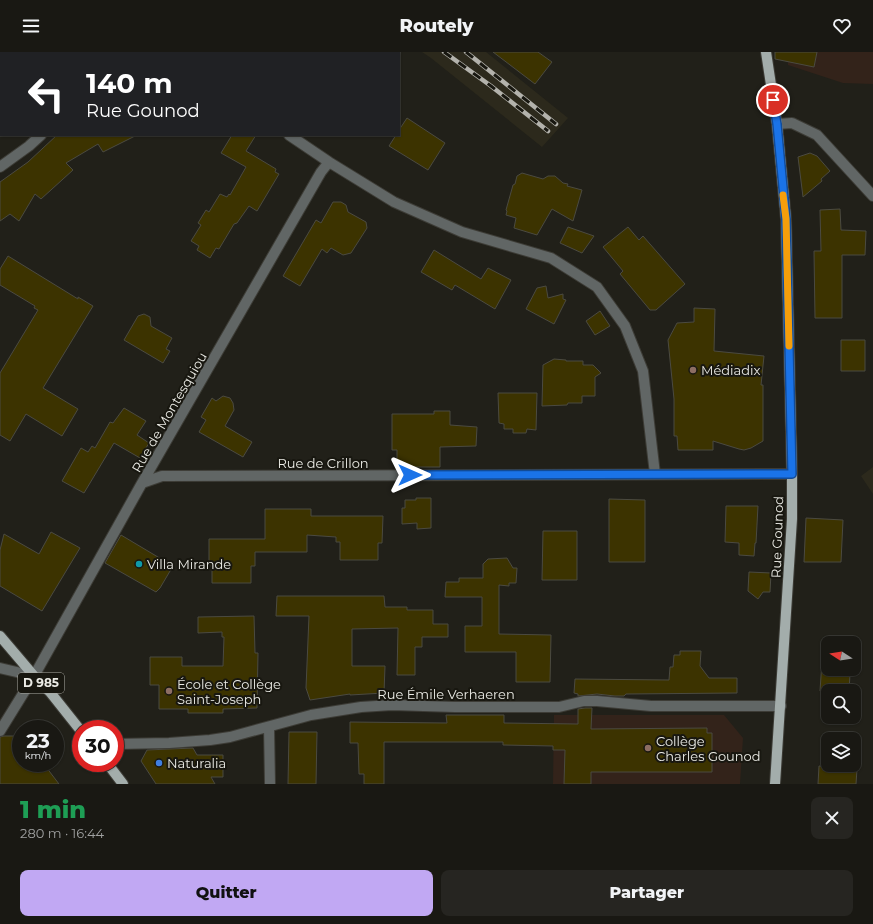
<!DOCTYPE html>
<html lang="fr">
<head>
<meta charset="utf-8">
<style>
	body { margin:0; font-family:Montserrat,sans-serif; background:#262521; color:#f1f3f6; height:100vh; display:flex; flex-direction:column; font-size:15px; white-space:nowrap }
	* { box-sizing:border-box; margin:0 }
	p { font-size:13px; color:#9fa0a0 }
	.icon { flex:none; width:22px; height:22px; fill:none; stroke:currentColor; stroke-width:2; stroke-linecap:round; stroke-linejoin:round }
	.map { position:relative; height:732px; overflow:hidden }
	.sheet { display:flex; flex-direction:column; background:#191813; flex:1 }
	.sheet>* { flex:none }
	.hud { position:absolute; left:0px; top:0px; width:400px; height:84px; box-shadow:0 1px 3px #0004,0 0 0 1px #373733; background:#202124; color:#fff; overflow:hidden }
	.needle { width:26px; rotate:282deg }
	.fabs { position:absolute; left:821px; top:584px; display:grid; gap:8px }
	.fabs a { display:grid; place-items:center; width:40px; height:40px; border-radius:8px; background:#191813; box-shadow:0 1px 3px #0004,0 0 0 1px #373733; font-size:20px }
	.speed { position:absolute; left:12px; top:668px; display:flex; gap:8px; font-size:20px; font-weight:700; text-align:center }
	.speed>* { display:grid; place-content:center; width:52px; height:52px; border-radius:50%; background:#191813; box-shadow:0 1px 3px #0004,0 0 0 1px #373733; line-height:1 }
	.speed small { font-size:10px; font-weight:400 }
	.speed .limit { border:6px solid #d22; background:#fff; color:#111 }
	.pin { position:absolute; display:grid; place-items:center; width:34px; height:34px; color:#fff; margin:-17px; border:2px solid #fff; border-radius:50%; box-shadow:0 1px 4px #0007 }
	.me { position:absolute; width:44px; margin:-22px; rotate:90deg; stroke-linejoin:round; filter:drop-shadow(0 0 3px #0008) }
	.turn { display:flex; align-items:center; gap:14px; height:84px; padding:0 20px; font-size:18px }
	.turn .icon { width:52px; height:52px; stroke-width:2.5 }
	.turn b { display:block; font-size:28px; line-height:34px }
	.round { display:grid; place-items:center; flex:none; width:42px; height:42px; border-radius:8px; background:#262521 }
	.headline { display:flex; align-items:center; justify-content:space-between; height:68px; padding:0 20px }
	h1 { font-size:24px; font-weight:800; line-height:30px; color:#1e9e55 }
	.action { display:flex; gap:8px; margin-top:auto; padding:8px 20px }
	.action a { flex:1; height:46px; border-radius:8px; background:#c1a8f3; color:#111; font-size:16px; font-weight:800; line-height:46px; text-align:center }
	.action a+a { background:#262521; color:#f1f3f6 }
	header { display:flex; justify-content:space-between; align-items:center; height:52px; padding:0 20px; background:#191813; font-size:18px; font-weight:800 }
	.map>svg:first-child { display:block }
	.built { fill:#2c291c }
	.education { fill:#33231a }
	.building { fill:#3c3300; stroke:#4b4a41 }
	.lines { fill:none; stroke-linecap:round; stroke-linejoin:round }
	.street-casing { stroke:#3d3c36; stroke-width:12 }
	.primary-casing { stroke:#3d3c36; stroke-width:12 }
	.street { stroke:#616665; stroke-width:10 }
	.primary { stroke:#a3adab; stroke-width:10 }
	.rail-casing { stroke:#b3b2ac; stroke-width:4.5 }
	.rail { stroke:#181710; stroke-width:3; stroke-dasharray:9; stroke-linecap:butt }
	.route-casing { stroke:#114b97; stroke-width:10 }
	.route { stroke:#1a73e8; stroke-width:7 }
	.slow { stroke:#f59e0b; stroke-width:7 }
	.education-dot { fill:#8d6e63; stroke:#181710; stroke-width:1.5 }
	.culture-dot { fill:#0f9aa8; stroke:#181710; stroke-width:1.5 }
	.shop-dot { fill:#3f7fe0; stroke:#181710; stroke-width:1.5 }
	.labels { text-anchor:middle; stroke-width:4; stroke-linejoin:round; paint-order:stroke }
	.shield { fill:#181710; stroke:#acaba5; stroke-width:1 }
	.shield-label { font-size:12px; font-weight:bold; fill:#ebebe5 }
	.poi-label { font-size:13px; fill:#ebebe5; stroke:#181710; text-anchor:start }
	.street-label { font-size:13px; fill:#ebebe5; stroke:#181710 }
</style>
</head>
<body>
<header><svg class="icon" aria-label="menu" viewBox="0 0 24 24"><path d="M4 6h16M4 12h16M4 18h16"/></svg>Routely<svg class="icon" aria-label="heart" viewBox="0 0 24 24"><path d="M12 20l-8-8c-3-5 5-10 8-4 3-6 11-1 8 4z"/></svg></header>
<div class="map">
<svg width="873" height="732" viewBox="0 0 873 732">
	<rect width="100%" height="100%" fill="#212019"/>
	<path class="built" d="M422 0H486L568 66 542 95 431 6Z
		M873 415V442L861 424Z"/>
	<path class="education" d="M787 0H873V32L843 31 788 13Z
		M554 663H724L743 686 740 732H553Z"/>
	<path class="building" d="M493 0H538L552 10 535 32Z
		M775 0H817L814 15 775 7Z
		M407 66 445 91 428 118 389 94 396 83H399V78Z
		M57 83H137L103 100 98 92 66 111 73 118 41 147 35 142 19 169 10 162 0 169V130L28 110Z
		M232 83H256L246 99 276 117 275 120 279 122 257 159 249 154 237 171 234 172 219 197 216 196 210 206 197 198 199 194 191 189 201 173 198 171 206 158 209 160 220 142 227 145 229 142 230 143 246 115 221 101Z
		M810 101 817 104 830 119 821 127 822 129 803 145 798 105Z
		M522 121 543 127 548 124H555L563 131 568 132 567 134 582 138 573 169 552 157 537 183 514 176 516 166 506 163 507 159 506 158 513 133 515 132 517 124Z
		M333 150H341L346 153 348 160 366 170 367 176 351 201 343 203 331 196 327 201 322 197 300 234 283 224 316 168 321 171Z
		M840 157 841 178 866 179 865 203H842V266H815L814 199H821L820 158Z
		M568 175 594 184 582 201 560 191Z
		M628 175 639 188 643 184 685 232 656 258H650L620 222 623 219 603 195Z
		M434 198 481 227 488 216 511 228 495 257 455 233 452 238 421 220Z
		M8 204 78 247V245L93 254 43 336 78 357 62 384 26 362 10 389 0 383V321L38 258 34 256 35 254 0 233V217Z
		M546 234 548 246 563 242V247L566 248 554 272 526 257 537 236Z
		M694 256 715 257 714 299 764 304 761 333H763V389L751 396 744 398 739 397 713 389V398H678L677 384H674V347L668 288 677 271 694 270Z
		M600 259 610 274 595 283 586 269Z
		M144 262 150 265 151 274 172 286 166 297 170 299 163 311 124 288 138 264Z
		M841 288H865V319H841Z
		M554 307 566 308V309H583V313H593L601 321 595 325V344H582V351H568L567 353 542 354 543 313Z
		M498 341H537L536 378 527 377 526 381H513V377H504V372L499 371Z
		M223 344 230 346 233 351 234 358 225 374 252 390 243 405 199 380 206 368 201 365 212 346 216 349Z
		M124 356 146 369 137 383 149 391 140 406 114 391 84 441 62 429 81 396 88 400 92 394 95 396 110 370 113 371Z
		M434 359H450V373L477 375 476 394 440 395V415H397V398H392V362H434Z
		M416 446H431V476L417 477V471L402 472V456H405V448H416Z
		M609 447 645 448V510H609Z
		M726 454H758L756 491H755L754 504 739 503V491L725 490Z
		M265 457H311V464H383L382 491H378V508H340V490H336V485L307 483V500H255V514H251V531H212V514H209V487H265Z
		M806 466 843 468 841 510H804Z
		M543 479H577V528H542Z
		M51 480 80 496 42 559 0 534V498L4 482 39 502Z
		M121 483 173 514 160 536 156 540 105 511Z
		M507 506 513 516H517L516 531H509V534L499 533V582L551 583 550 630H516V600H465V574H482V545H445L446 530H459V526H483V512L488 507Z
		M749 520 771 521 770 540H763L758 547 748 539Z
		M277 544H384L385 555H407V558H433V572H448V585H422V595H415V623H397L398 576 352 577V614H385L384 641 350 643V642L310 648 306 636 309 564H276Z
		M254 564 255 601H258L257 656 223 657V661H188V657H159V633H150V605H182V614H223L224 585H222V580L198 581V565Z
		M680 599H701L700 614 709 626H737V641L626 642 624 644H615L597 642 578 644V642L574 641 575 627 669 628 670 615H673L674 603H680Z
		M826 602H828V617H854V605H856V622H850L849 639H820L822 609H826Z
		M585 656H592L591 677 707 676V681H712V720H591V732H564L565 698H553V694L503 693V690H384V732H364V722H359L358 691H350V670L447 671 446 663H504V671L578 672V657Z
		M289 680H317L316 732H288Z
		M4 684H21V711H43L59 732H0V685Z
		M193 696 197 703H223V725H211L215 732H156L141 709 147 698Z
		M819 714 857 717 856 732H818Z"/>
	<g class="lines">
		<g class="street-casing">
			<path id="street" d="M152 0 154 1
				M129 1 130 0
				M777 72 792 71 817 83 873 144
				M289 83 329 110 394 150 462 180 551 206 597 235 625 274 643 319 655 422
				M0 115 29 94 41 83
				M142 431 162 424 792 422
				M0 616 34 624
				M269 675 270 732
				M0 679 34 624 142 431 321 120 329 110
				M115 692 169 691 210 688 230 685 311 663 361 655 392 653 455 655H559L584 649H597L651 654H781"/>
		</g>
		<g class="primary-casing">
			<path id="primary" d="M766 0 777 72 786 167 792 422V467L775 732
				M0 584 34 624 50 640 81 679
				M107 711 123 732"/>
		</g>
		<use href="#street" class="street"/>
		<use href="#primary" class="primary"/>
		<g class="rail-casing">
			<path id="rail" d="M444 0 491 34 548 79
				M466 0 556 72"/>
		</g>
		<use href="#rail" class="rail"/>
	</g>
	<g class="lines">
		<g class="route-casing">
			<path id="route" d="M410 423 792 422 786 167 777 72 773 48"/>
		</g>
		<use href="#route" class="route"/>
		<path class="slow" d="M783 143 786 167 789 294"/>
	</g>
	<g class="education-dot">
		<circle cx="693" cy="318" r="4"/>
		<circle cx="169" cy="639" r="4"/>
		<circle cx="648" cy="696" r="4"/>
	</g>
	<circle class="culture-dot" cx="139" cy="512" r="4"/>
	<circle class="shop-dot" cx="159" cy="711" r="4"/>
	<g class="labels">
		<rect class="shield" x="18" y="621" width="46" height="20" rx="3"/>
		<g class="shield-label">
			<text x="41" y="635">D 985</text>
		</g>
		<g class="poi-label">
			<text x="701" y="323">Médiadix</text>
			<text x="147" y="517">Villa Mirande</text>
			<text x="177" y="637">École et Collège<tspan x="177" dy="15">Saint-Joseph</tspan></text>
			<text x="656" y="694">Collège<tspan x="656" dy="15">Charles Gounod</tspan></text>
			<text x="167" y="716">Naturalia</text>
		</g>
		<g class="street-label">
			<text transform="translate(169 360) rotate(-60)" y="5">Rue de Montesquiou</text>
			<text x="323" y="416">Rue de Crillon</text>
			<text transform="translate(777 485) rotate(-88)" y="5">Rue Gounod</text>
			<text x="446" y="647">Rue Émile Verhaeren</text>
		</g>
	</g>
</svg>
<div class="fabs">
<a><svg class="needle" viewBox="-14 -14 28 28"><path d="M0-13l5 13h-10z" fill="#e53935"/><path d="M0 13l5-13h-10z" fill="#9fa0a0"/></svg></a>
<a><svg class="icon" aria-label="search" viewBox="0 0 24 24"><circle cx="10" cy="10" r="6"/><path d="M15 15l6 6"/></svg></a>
<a><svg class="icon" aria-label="layers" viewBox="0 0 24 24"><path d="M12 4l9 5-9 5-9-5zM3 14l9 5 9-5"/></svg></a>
</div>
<div class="speed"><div>23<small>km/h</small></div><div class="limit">30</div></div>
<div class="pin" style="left:773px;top:48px;background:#d93025"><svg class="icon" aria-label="arrive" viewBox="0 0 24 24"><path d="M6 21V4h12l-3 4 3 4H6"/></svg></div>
<svg class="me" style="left:410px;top:423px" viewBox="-20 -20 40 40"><path d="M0-17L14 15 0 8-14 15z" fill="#1a73e8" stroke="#fff" stroke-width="4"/></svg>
<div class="hud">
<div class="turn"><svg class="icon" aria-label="left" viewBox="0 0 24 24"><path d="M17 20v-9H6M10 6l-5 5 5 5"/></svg><div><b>140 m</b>Rue Gounod</div></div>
</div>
</div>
<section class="sheet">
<div class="headline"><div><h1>1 min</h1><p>280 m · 16:44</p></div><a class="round"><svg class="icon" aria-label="close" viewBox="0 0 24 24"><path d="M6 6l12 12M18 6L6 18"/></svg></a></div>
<div class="action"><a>Quitter</a><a>Partager</a></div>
</section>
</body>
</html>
